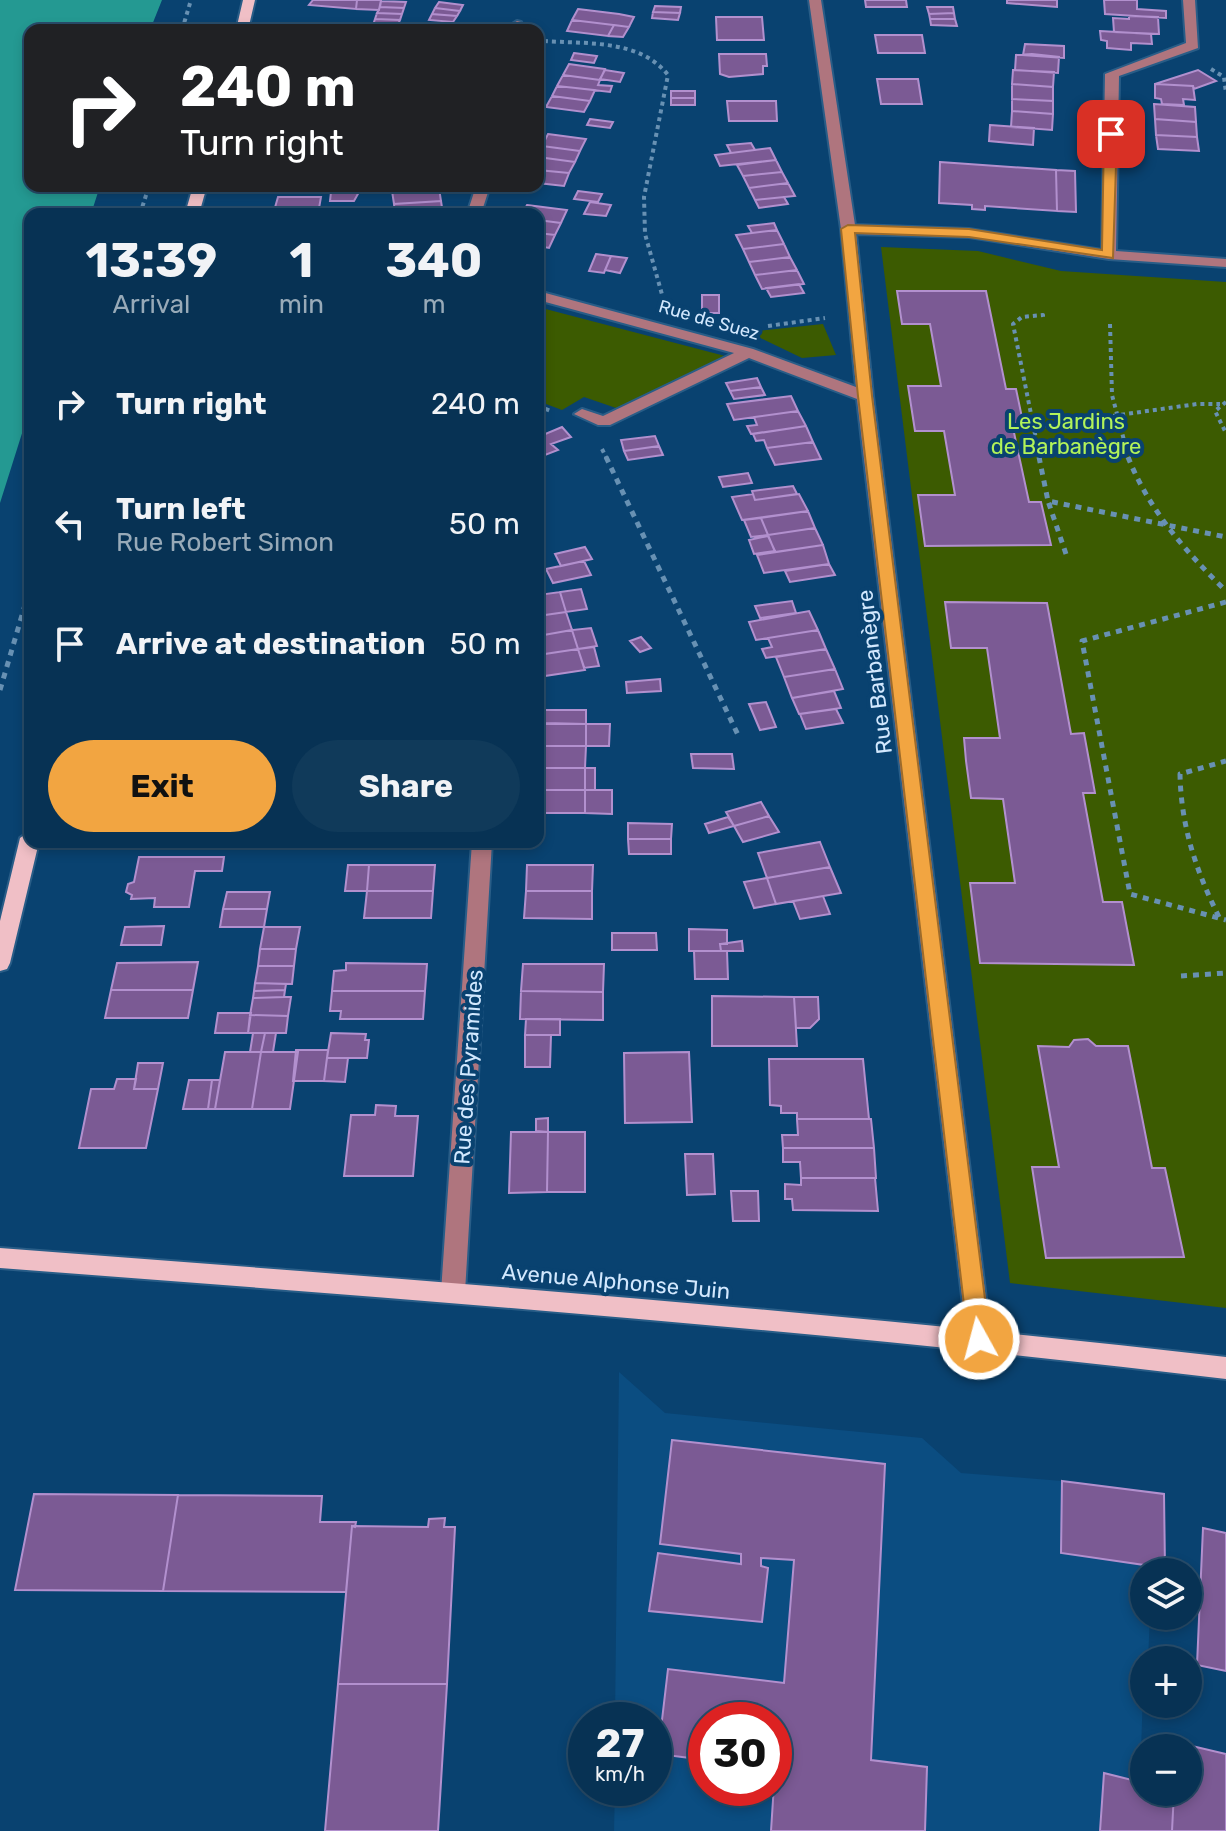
<!DOCTYPE html>
<html lang="en">
<head>
<meta charset="utf-8">
<style>
	body { margin:0; font-family:Rubik,sans-serif; background:#103a5a; color:#f1f3f6; height:100vh; display:flex; flex-direction:column; font-size:30px; white-space:nowrap }
	* { box-sizing:border-box; margin:0 }
	p { font-size:26px; color:#98aab8 }
	.icon { flex:none; width:44px; height:44px; fill:none; stroke:currentColor; stroke-width:2; stroke-linecap:round; stroke-linejoin:round }
	.map { position:relative; flex:1; overflow:hidden }
	.panel { position:absolute; left:24px; top:208px; width:520px; height:640px; display:flex; flex-direction:column; background:#073254; border-radius:16px; box-shadow:0 4px 12px #0003,0 0 0 2px #284d6b }
	.panel>* { flex:none }
	.hud { position:absolute; left:24px; top:24px; width:520px; height:168px; border-radius:16px; box-shadow:0 4px 12px #0003,0 0 0 2px #284d6b; background:#202124; color:#fff; overflow:hidden }
	.fabs { position:absolute; left:1130px; top:1558px; display:grid; gap:16px }
	.fabs a { display:grid; place-items:center; width:72px; height:72px; border-radius:50%; background:#073254; box-shadow:0 4px 12px #0003,0 0 0 2px #284d6b; font-size:40px }
	.speed { position:absolute; left:568px; top:1702px; display:flex; gap:16px; font-size:40px; font-weight:700; text-align:center }
	.speed>* { display:grid; place-content:center; width:104px; height:104px; border-radius:50%; background:#073254; box-shadow:0 4px 12px #0003,0 0 0 2px #284d6b; line-height:1 }
	.speed small { font-size:20px; font-weight:400 }
	.speed .limit { border:12px solid #d22; background:#fff; color:#111 }
	.pin { position:absolute; display:grid; place-items:center; width:68px; height:68px; color:#fff; margin:-34px; border-radius:16px; box-shadow:0 4px 12px #0006 }
	.me { position:absolute; width:88px; margin:-44px; rotate:353deg; stroke-linejoin:round; filter:drop-shadow(0 0 6px #0008) }
	.turn { display:flex; align-items:center; gap:28px; height:168px; padding:0 24px; font-size:36px }
	.turn .icon { width:104px; height:104px; stroke-width:2.5 }
	.turn b { display:block; font-size:56px; line-height:68px }
	.eta { display:flex; justify-content:space-evenly; align-items:center; height:136px; text-align:center }
	.eta b { font-size:48px; font-weight:700; line-height:56px }
	.action { display:flex; gap:16px; margin-top:auto; padding:16px 24px }
	.action a { flex:1; height:92px; border-radius:48px; background:#f2a541; color:#111; font-size:32px; font-weight:700; line-height:92px; text-align:center }
	.action a+a { background:#103a5a; color:#f1f3f6 }
	ul { padding:0; list-style:none }
	li { display:flex; align-items:center; gap:24px; height:120px; padding:0 24px }
	li div { flex:1 }
	li b { display:block; font-size:30px }
	li em { font-style:normal }
	.map>svg:first-child { display:block }
	.built { fill:#0b4d81; fill-rule:evenodd }
	.green { fill:#3c5b01 }
	.water { fill:#249992 }
	.building { fill:#7b5a94; stroke:#b290ce; stroke-width:2 }
	.lines { fill:none; stroke-linecap:round; stroke-linejoin:round }
	.minor-casing { stroke:#295d87; stroke-width:4 }
	.major-casing { stroke:#295d87; stroke-width:4 }
	.path-far1 { stroke:#6891b3; stroke-width:4; stroke-dasharray:4 4; stroke-linecap:butt }
	.path { stroke:#6891b3; stroke-width:5; stroke-dasharray:6 6; stroke-linecap:butt }
	.minor { fill:#af757e; fill-rule:evenodd }
	.major { fill:#f0bfc6; fill-rule:evenodd }
	.route { fill:#f2a541; stroke:#9d6b2a; stroke-width:2 }
	.labels { text-anchor:middle; stroke-width:8; stroke-linejoin:round; paint-order:stroke }
	.far-street-label { font-size:18px; fill:#d2e8fe; stroke:#094270 }
	.park-label { font-size:22px; fill:#b2f359; stroke:#094270 }
	.street-label { font-size:22px; fill:#d2e8fe; stroke:#094270 }
</style>
</head>
<body>
<div class="map">
<svg width="1226" height="1831" viewBox="0 0 1226 1831">
	<rect width="100%" height="100%" fill="#094270"/>
	<path class="built" d="M619 1372 665 1413 922 1438 961 1473 1062 1481 1164 1494 1165 1568 1154 1566 1153 1572H1144V1616H1150L1148 1660H1144L1140 1782 1100 1831H614L615 1788H654V1720H615ZM706 1720H774V1788H706Z"/>
	<path class="green" d="M881 247 978 251 1061 271 1226 282V1308L1010 1283Z
		M538 307 725 356 619 409 584 397 562 410 538 401Z
		M823 324 836 355 802 358 748 332Z"/>
	<path class="water" d="M0 0H162L150 30H30V186H100L91 214H30V408L0 503Z"/>
	<path class="building" d="M357 0H381L379 10 356 9Z
		M357 0 356 9 309 5 313 0Z
		M865 0H906L907 7H866Z
		M1007 0H1057V7L1007 3Z
		M1104 0H1137V9L1166 11V18L1105 14Z
		M381 1 406 2 404 8 380 7Z
		M439 2 463 5 460 11 435 8Z
		M655 6 681 7 680 13 653 12Z
		M380 7 404 8 402 14 377 13Z
		M927 7H953L954 13 929 14Z
		M435 8 460 11 457 16 432 14Z
		M578 9 619 14 634 17 629 27 572 20Z
		M653 12 680 13 678 20 652 18Z
		M377 13 402 14 400 20 375 19Z
		M954 13 955 19H930L929 14Z
		M432 14 457 16 453 22 429 20Z
		M1129 16 1158 17 1159 34 1114 32 1113 18 1129 19Z
		M716 17H762L764 40H717Z
		M375 19 400 20 397 27 373 25Z
		M930 19H955L957 26 931 25Z
		M572 20 614 25 608 36 567 31Z
		M614 25 629 27 623 37 608 36Z
		M1100 31 1151 34 1152 44 1131 43V50L1107 48V41L1101 40Z
		M875 35H922L925 53H878Z
		M1025 44 1064 46V58L1023 55Z
		M574 53 597 56 594 63 571 60Z
		M719 54H766L767 66H763V74L729 77 720 74Z
		M1032 54 1059 57 1058 73 1015 70 1016 55Z
		M569 64 605 69 600 80 563 75Z
		M605 70 624 73 620 82 600 79Z
		M1013 70 1054 72 1053 87 1012 84Z
		M1198 70 1216 81 1194 89 1193 86 1155 84Z
		M563 75 600 80 598 85 612 86 610 92 557 86Z
		M877 79H918L922 104H881Z
		M1012 84 1053 87V101L1012 99Z
		M1155 84 1193 86 1195 100 1183 99 1184 105 1162 104 1161 99 1155 98Z
		M557 86 595 90 590 101 552 96Z
		M671 91H695V98H671Z
		M552 96 590 101 584 112 546 107Z
		M671 98H695V105H671Z
		M1012 99 1053 101V114L1012 111Z
		M727 101H776L777 121H729Z
		M1154 104 1195 107 1196 122 1155 119Z
		M1012 111 1053 114 1052 130 1011 127Z
		M590 119 613 122 610 128 587 125Z
		M1155 119 1196 122 1197 137 1156 135Z
		M990 125 1034 128 1033 145 989 141Z
		M548 134 586 139 580 151 542 146Z
		M1156 135 1197 137 1199 151 1158 149Z
		M751 143 755 150 731 153 727 145Z
		M542 146 580 151 575 162 538 157Z
		M770 148 776 160 720 166 715 155Z
		M538 157 575 162 569 173 538 170Z
		M776 160 782 172 743 176 737 165Z
		M940 162 1056 170 1057 211 985 206V210L972 209V205L939 203Z
		M538 170 569 173 564 186 538 183Z
		M1056 170 1075 171 1076 212 1057 211Z
		M782 172 788 183 749 188 743 176Z
		M788 183 795 196 755 200 749 188Z
		M439 188 441 201 394 204 392 191Z
		M578 191 602 194 598 202 574 199Z
		M331 192H359L354 201H330Z
		M278 197H321L318 214H270L274 211Z
		M784 197 788 204 759 208 755 200Z
		M441 201 443 214H395L394 204Z
		M590 202 611 205 606 216 584 214Z
		M527 205 567 210 561 223 538 220V214H522Z
		M538 220 561 223 555 235 538 233Z
		M774 223 777 230 752 233 748 226Z
		M777 230 784 244 743 249 736 235Z
		M538 233 555 235 549 248 538 246Z
		M784 244 790 257 749 262 743 249Z
		M596 254 611 256 604 273 589 271Z
		M611 256 627 258 620 273 605 270Z
		M790 257 797 270 755 275 749 262Z
		M797 270 804 284 762 289 755 275Z
		M799 284 804 293 771 297 766 288Z
		M897 291H986L1006 389H1016L1024 427 1013 428 1029 502H1041L1051 545 925 546 918 495H955L944 431H915L908 386H941L930 324H902Z
		M702 295H719V313H702Z
		M757 378 761 387 730 391 726 383Z
		M761 387 765 395 734 399 730 391Z
		M791 396 798 411 734 420 727 404Z
		M798 411 806 426 751 434 747 426 757 425 754 417Z
		M806 426 813 442 767 448 764 440 756 441 753 434Z
		M562 427 571 437 551 444 558 450 545 455 538 437Z
		M655 436 659 446 624 451 621 440Z
		M813 442 821 459 775 465 767 448Z
		M659 446 663 455 628 460 624 451Z
		M748 473 752 483 723 487 719 477Z
		M793 486 797 494 755 500 752 491Z
		M753 494 755 500 799 494 808 511 742 520 732 497Z
		M808 511 815 528 768 535 761 518Z
		M761 518 768 535 751 537 744 520Z
		M815 528 823 545 775 552 768 535Z
		M768 536 775 551 754 554 749 540Z
		M823 545 829 564 764 573 757 555Z
		M585 547 592 559 561 566 555 554Z
		M584 561 591 575 553 583 546 569Z
		M829 564 835 575 790 582 785 571Z
		M581 589 587 609 566 612 560 592Z
		M560 592 566 612 538 616V595Z
		M792 601 796 613 760 618 755 606Z
		M945 602 1047 603 1071 734 1084 733 1095 793H1083L1103 902H1122L1134 965 980 963 970 883H1015L1003 799 971 798 966 761 964 738H1000L987 648H951Z
		M809 611 818 630 756 640 749 622Z
		M566 612 572 630 538 636V616Z
		M591 628 597 646 578 649 572 630Z
		M572 630 578 649 538 655V636Z
		M818 630 826 649 766 658 762 649 772 647 768 638Z
		M641 637 651 648 640 652 630 641Z
		M594 647 599 666 584 668 578 649Z
		M578 649 585 670 538 677V655Z
		M826 649 835 669 784 677 776 657Z
		M835 669 843 689 792 698 784 677Z
		M660 679 661 691 627 693 626 682Z
		M834 691 841 708 799 714 792 698Z
		M766 702 776 727 760 730 749 704Z
		M836 709 843 723 806 729 800 714Z
		M545 710H586V724L545 723Z
		M538 724H586V746H538Z
		M586 724H610L609 746H586Z
		M538 746H586L585 768H538Z
		M691 754H732L734 769 693 768Z
		M538 768H585V790H538Z
		M585 768H595V790H585Z
		M538 790H585V813H538Z
		M585 790H612V814L585 813Z
		M761 802 769 816 734 826 726 812Z
		M769 816 779 832 743 842 734 826Z
		M728 817 734 826 709 833 705 824Z
		M628 823 672 824 671 839H628Z
		M628 839H671V854H629Z
		M299 842H342V849H299Z
		M820 842 830 867 767 878 758 853Z
		M139 857H224L222 871H195L189 907H154L155 898 131 899 132 895 126 892 128 884 134 882Z
		M348 865H369L367 891H345Z
		M369 865H435L433 891H367Z
		M527 865H593L592 891H526Z
		M830 867 841 893 776 904 767 878Z
		M767 878 776 904 754 908 744 882Z
		M367 891H433L431 918H364Z
		M526 891H592V919L524 918Z
		M227 892H270L267 909H223Z
		M823 896 830 914 800 919 793 901Z
		M223 909H267L264 927H220Z
		M164 926 161 945H121L125 927Z
		M264 927H300L296 949H260Z
		M689 929 727 930V944H720L721 951H689Z
		M612 933H656L657 950H612Z
		M742 941 743 951H721L720 944Z
		M260 949H296L294 966H258Z
		M694 951H727L728 979H695Z
		M198 962 193 990H111L117 963Z
		M346 963 427 964 425 991H332L334 971 346 970Z
		M523 964H604L603 992 521 991Z
		M258 966H294L292 984 255 983Z
		M255 983 286 984 285 990 254 991Z
		M111 990H193L188 1018H105Z
		M285 990 284 997 253 998 254 991Z
		M332 991H425L423 1019H340L341 1011H330Z
		M521 991 603 992V1020L520 1019Z
		M712 996 794 997 797 1046H712Z
		M284 997H291L288 1016 250 1015 253 998Z
		M794 997H818L819 1019 810 1028H796Z
		M218 1013H251L248 1033H215Z
		M250 1015 288 1016 286 1033H248Z
		M526 1019H560V1035H525Z
		M253 1033H265L261 1052H250Z
		M265 1033H276L273 1052H261Z
		M331 1033 366 1034 365 1040H369L367 1058H327Z
		M525 1035H551L550 1067H525Z
		M1088 1039 1096 1046H1128L1152 1168H1165L1184 1257 1046 1258 1032 1167H1059L1038 1046 1069 1047 1074 1040Z
		M296 1050H328L324 1081H293Z
		M225 1052H261L252 1109H215Z
		M261 1052H298L290 1109H252Z
		M689 1052 692 1122 625 1123 624 1053Z
		M327 1058H348L345 1082 324 1081Z
		M769 1059H863L869 1119H797V1113H781V1106L770 1105Z
		M138 1063H163L158 1089H134Z
		M117 1079H136L134 1089H158L146 1148H79L91 1089H114Z
		M189 1080H212L208 1109H183Z
		M212 1080H220L215 1109H208Z
		M376 1105 396 1106 395 1116H418L413 1176H344L351 1115H375Z
		M548 1118V1132L536 1131V1119Z
		M797 1119H871L874 1148H783L782 1135H798Z
		M511 1132H548L547 1192 509 1193Z
		M548 1132H585V1192H547Z
		M783 1148H874L876 1178H801L800 1162H783Z
		M685 1154H713L715 1194 687 1195Z
		M801 1178H875L878 1211 793 1210 792 1199H785V1184L801 1185Z
		M731 1191H758L759 1221H733Z
		M672 1440 885 1464 871 1760 927 1767 925 1831H771L775 1769 774 1720H706V1760L658 1754 668 1669 784 1683 794 1560 761 1558V1566L768 1568 762 1622 649 1611 658 1553 741 1564V1554L660 1544Z
		M1062 1481 1164 1494 1165 1568 1061 1553Z
		M34 1494 178 1495 163 1591 15 1590Z
		M178 1495 322 1496 320 1522H356L355 1527 352 1526 346 1592 163 1591Z
		M445 1518 444 1527H455L447 1684H338L352 1526 428 1527 429 1519Z
		M1203 1528 1226 1533V1671L1197 1665Z
		M338 1684H447L438 1831H325Z
		M1175 1742 1226 1754V1831H1172L1174 1792H1188V1748H1175Z
		M1104 1773 1144 1783V1792H1174L1172 1831H1100Z"/>
	<g class="lines">
		<g class="minor-casing">
			<path id="minor" d="M809 0H821L855 225 969 229 1102 250 1105 74 1186 43 1183 0H1195L1198 48 1119 76 1116 251 1226 259V267L1109 259 969 237 856 234 873 396 991 1339 987 1346 979 1349 971 1346 967 1339 857 399 749 358 610 425H598L574 414 582 409 603 416 734 353 538 300V291L753 349 856 387 841 229Z
				M517 21 521 22 525 30H513L511 25Z
				M476 186H490L481 214H467Z
				M472 842H492L465 1292 461 1299 453 1302 445 1299 441 1292Z"/>
		</g>
		<g class="major-casing">
			<path id="major" d="M243 0H255L248 30H236Z
				M193 186H207L199 214H185Z
				M30 831V842H39L10 963 7 969 0 971V921L20 838Z
				M0 1248C409 1279 818 1310 1226 1357V1379C818 1330 409 1299 0 1268Z"/>
		</g>
		<path class="path-far1" d="M182 30 191 0
			M544 41C586 44 640 39 668 75L644 197 645 234 663 298
			M1211 69 1224 77 1226 93
			M140 214 149 186
			M1110 324 1112 395 1129 459
			M768 326 825 318
			M1226 402 1215 411 1226 433
			M538 406 551 411
			M1034 427 1197 404H1220
			M602 449 607 459
			M1040 459 1013 324 1022 317 1043 315V319"/>
		<path class="path" d="M606 457 739 737
			M1039 457 1048 501
			M1128 457C1149 510 1185 551 1226 591
			M1066 554 1048 501 1226 537
			M1226 602 1082 641 1130 894 1226 920
			M0 690 30 588
			M1219 917C1196 871 1181 826 1180 774L1226 761
			M1181 976 1226 973"/>
		<use href="#minor" class="minor"/>
		<use href="#major" class="major"/>
	</g>
	<path class="route" d="M1111 131 1117 134 1113 258 969 237 855 233 872 396 990 1339 987 1345 979 1348 971 1345 968 1339 858 396 841 229 848 225 969 229 1102 250 1104 134Z"/>
	<g class="labels">
		<g class="far-street-label">
			<text transform="translate(709 320) rotate(16)" y="6">Rue de Suez</text>
		</g>
		<g class="park-label">
			<text x="1066" y="429">Les Jardins<tspan x="1066" dy="25">de Barbanègre</tspan></text>
		</g>
		<g class="street-label">
			<text transform="translate(874 672) rotate(-97)" y="8">Rue Barbanègre</text>
			<text transform="translate(468 1067) rotate(-86)" y="8">Rue des Pyramides</text>
			<text transform="translate(616 1281) rotate(5)" y="8">Avenue Alphonse Juin</text>
		</g>
	</g>
</svg>
<div class="fabs">
<a><svg class="icon" aria-label="layers" viewBox="0 0 24 24"><path d="M12 4l9 5-9 5-9-5zM3 14l9 5 9-5"/></svg></a>
<a>+</a>
<a>−</a>
</div>
<div class="speed"><div>27<small>km/h</small></div><div class="limit">30</div></div>
<div class="pin" style="left:1111px;top:134px;background:#d93025"><svg class="icon" aria-label="arrive" viewBox="0 0 24 24"><path d="M6 21V4h12l-3 4 3 4H6"/></svg></div>
<svg class="me" style="left:979px;top:1339px" viewBox="-20 -20 40 40"><circle r="17" fill="#f2a541" stroke="#fff" stroke-width="3"/><path d="M0-11L8 9 0 5-8 9z" fill="#fff"/></svg>
<div class="hud">
<div class="turn"><svg class="icon" aria-label="right" viewBox="0 0 24 24"><path d="M7 20v-9h11M14 6l5 5-5 5"/></svg><div><b>240 m</b>Turn right</div></div>
</div>
<section class="panel">
<div class="eta">
<div><b>13:39</b><p>Arrival</p></div>
<div><b>1</b><p>min</p></div>
<div><b>340</b><p>m</p></div>
</div>
<ul>
<li><svg class="icon" aria-label="right" viewBox="0 0 24 24"><path d="M7 20v-9h11M14 6l5 5-5 5"/></svg><div><b>Turn right</b></div><em>240 m</em></li>
<li><svg class="icon" aria-label="left" viewBox="0 0 24 24"><path d="M17 20v-9H6M10 6l-5 5 5 5"/></svg><div><b>Turn left</b><p>Rue Robert Simon</p></div><em>50 m</em></li>
<li><svg class="icon" aria-label="arrive" viewBox="0 0 24 24"><path d="M6 21V4h12l-3 4 3 4H6"/></svg><div><b>Arrive at destination</b></div><em>50 m</em></li>
</ul>
<div class="action"><a>Exit</a><a>Share</a></div>
</section>
</div>
</body>
</html>
